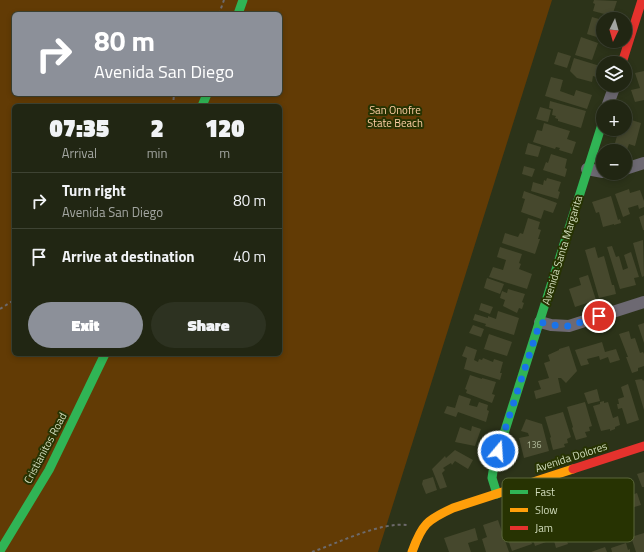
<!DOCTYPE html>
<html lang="en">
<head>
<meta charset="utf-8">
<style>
	body { margin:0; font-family:"Titillium Web",sans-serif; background:#2d3221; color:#f1f3f6; height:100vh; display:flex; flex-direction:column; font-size:15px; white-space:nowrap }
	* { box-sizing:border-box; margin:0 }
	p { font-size:13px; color:#a2a5a0 }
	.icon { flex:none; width:22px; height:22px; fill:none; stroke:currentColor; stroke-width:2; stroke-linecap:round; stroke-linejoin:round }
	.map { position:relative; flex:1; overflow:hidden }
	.side { position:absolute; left:12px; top:104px; width:270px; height:252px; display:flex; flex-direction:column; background:#212613; border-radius:6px; box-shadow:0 2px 6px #0003,0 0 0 1px #3e4333 }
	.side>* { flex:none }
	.top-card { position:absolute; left:12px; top:12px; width:270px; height:84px; border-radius:6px; box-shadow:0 2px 6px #0003,0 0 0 1px #3e4333; background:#8c9099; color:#fff; overflow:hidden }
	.needle { width:26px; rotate:185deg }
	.tools { position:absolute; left:596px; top:12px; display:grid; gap:8px }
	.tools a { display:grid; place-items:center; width:36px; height:36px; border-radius:50%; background:#212613; box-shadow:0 2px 6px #0003,0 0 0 1px #3e4333; font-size:20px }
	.pin { position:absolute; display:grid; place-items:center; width:34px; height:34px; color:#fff; margin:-17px; border:2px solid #fff; border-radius:50%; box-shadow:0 1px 4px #0007 }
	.me { position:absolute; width:44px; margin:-22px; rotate:18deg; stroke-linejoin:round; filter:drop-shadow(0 0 3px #0008) }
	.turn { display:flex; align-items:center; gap:14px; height:84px; padding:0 16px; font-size:18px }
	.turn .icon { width:52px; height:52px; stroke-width:2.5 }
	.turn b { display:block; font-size:28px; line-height:34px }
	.eta { display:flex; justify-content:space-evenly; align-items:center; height:68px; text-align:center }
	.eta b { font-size:24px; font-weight:800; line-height:28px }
	.action { display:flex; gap:8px; margin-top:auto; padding:8px 16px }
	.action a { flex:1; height:46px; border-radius:24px; background:#8c9099; color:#fff; font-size:16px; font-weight:800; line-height:46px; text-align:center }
	.action a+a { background:#2d3221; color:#f1f3f6 }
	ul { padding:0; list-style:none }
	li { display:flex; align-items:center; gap:12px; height:56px; padding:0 16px; border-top:1px solid #3e4333 }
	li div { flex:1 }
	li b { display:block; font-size:15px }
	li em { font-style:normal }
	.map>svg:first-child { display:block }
	.green { fill:#623b05; fill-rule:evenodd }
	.building { fill:#46482d }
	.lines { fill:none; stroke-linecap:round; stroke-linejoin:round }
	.path { stroke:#6d6a6c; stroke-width:2; stroke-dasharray:3 3; stroke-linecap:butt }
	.street { stroke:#6d6972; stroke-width:12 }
	.fast { stroke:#30b455; stroke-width:9 }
	.slow { stroke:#ff9f0a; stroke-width:9 }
	.jam { stroke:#e5322d; stroke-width:9 }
	.route { stroke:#1a73e8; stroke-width:7; stroke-dasharray:0 12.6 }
	.labels { text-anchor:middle; stroke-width:4; stroke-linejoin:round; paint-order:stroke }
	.number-label { font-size:9px; fill:#afb899 }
	.park-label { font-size:11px; fill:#ffcfa5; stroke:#273302 }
	.street-label { font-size:11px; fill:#d2ddbd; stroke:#273302 }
	.key { fill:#273302; stroke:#5a663a; stroke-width:1 }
	.key-label { font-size:11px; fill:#d2ddbd }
</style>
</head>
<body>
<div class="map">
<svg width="644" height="552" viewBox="0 0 644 552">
	<rect width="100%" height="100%" fill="#2c3319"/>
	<path class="green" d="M0 0H552L378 552H0ZM14 14H280V94H14ZM14 106H280V354H14Z"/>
	<path class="building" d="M594 0 617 1 612 16 593 11 595 4 593 3Z
		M592 17 599 19 600 17 603 18V39L587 34Z
		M581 37 598 43 592 60 575 55Z
		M558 52 571 56 567 68 554 64Z
		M574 58 600 66 596 77 593 76 592 82 577 78 570 71Z
		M644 71V100L635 102 631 90 640 88 635 73Z
		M551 77 563 80 560 91 574 96 576 90 592 95 587 109 545 96Z
		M550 101 586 111 581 128 558 121V119L555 118 556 116 552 115 553 109 549 108Z
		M540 107 551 110 548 122 536 119Z
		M625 118 641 123 635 146 629 144 625 155V151L613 150 619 129H625Z
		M544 123 570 131 567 139 576 142 572 154 559 150 560 148 556 147 555 149 533 142 537 130 542 131Z
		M528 143 541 147 538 157 525 154Z
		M551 154 567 159 565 168 567 169 565 177 543 170 546 162 548 163Z
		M524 166 535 169 532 177 522 174Z
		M547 178 561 182 558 191 560 192 558 199 531 191 533 182 543 185 544 180 546 181Z
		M629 189 630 193 640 190 644 201V207L639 209 638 205 628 208 630 214 623 217 615 194Z
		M524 191 557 203 553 213 544 210 541 219 521 212 525 199 522 198Z
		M611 196 618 220 620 219 621 223 614 225V224L603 227 599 212 596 213 592 202Z
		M644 215V230H643L639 217Z
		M528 218 540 222 538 229 541 230 538 239H540L535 254 502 243 505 233 518 237 520 233 523 234Z
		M643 240 644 276 642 277 633 243Z
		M612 246 616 257 619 256 623 270 628 268 624 255 631 252 639 277 634 278 636 285 620 289 607 247Z
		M500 247 522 254 519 263 521 264 519 269 532 274 527 289 489 277 493 267 503 270 506 260 497 257Z
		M595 247 598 258 604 256 612 285H614L616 294 599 298 585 250Z
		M588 275 596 300 575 307 569 289 581 285 579 278Z
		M487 278 504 284 500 294 484 288Z
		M508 289 525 294 522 302 524 303 522 309 519 308 517 313 503 306 505 300 500 298 502 291 507 293Z
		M481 303 493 307 490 314 479 310Z
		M498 311 519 318 514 335 485 326 486 324 473 320 475 314 488 318V316L496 319Z
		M644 323V343L638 325Z
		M473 325 484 329 481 337 469 333Z
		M629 331 631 339 635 338 640 353 643 352 644 354V366L638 368V371L632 373 626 357H628L619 334Z
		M489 334 512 342 507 356 484 349Z
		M602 342 605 352 616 349 620 360 610 363 608 357 600 360 599 356 587 359 589 364 581 366 575 350Z
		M466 346 477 350 474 360 478 362 479 359 482 360 483 358 493 362 494 359 503 362 500 373H502L500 380 464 369 467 358 462 356Z
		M569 346 577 371 566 383 561 378H558L561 392 536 399 534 391 541 389 538 381 549 378 544 363 550 361 548 355 559 350V349Z
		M470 375 482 379V378L496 382 492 394 495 395 492 403 466 393 467 390 465 389Z
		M642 379 643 381 644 380V410L635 380Z
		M628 384 639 420 627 424 622 408 618 409 617 404H619L618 399 624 397 621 387Z
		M597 389 600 401 588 404 584 393Z
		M459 395 471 399 469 405 477 407 479 402 488 405 487 410 489 411 486 422 458 412 456 417 444 413 447 406 455 408Z
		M604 401V403L608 402 613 418 618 416 620 425 615 427V429L610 431V429L601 431 593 406 600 404V402Z
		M585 402 592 426 589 427 590 431 585 432 587 437 576 440 572 428 573 427 567 407Z
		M563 412 571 437 567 439 568 443 564 444 565 447 553 450 550 438 551 437 545 417Z
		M526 419 542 424 549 451 524 458 519 438 529 436 528 433 521 431Z
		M472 426 481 429 475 446 455 442 460 427 471 431Z
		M455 450 473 460 468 469 455 461 452 465 451 463 443 468 445 470 442 473 447 487 440 489 432 469 445 456 446 458Z
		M644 472V487H642L637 474Z
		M433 477 437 490 426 494 422 484 423 480Z
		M617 489 618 492 624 490 626 497 637 493 641 505 631 508 629 502 621 504 620 500 611 503 612 506 602 510 597 495Z
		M547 505 554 524 541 529 546 542 535 546 525 515 534 512 533 510Z
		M512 519 513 523 524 519 532 544 512 551 502 523Z
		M498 520 509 552H486L482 539 487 537 483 525Z
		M475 528 478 540 468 543 471 552H449L444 538Z
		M564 533 568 544 556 548 553 537Z
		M644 533V552H636L631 537Z
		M626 543 628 550 630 549V552H612L611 548Z
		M605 547 607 552H591Z"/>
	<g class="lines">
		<path class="path" d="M219 14 224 0
			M173 106 174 94
			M0 309 14 300
			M312 552C338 543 380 522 407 525"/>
		<path class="street" d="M607 107 615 85
			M587 169 603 172
			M625 169 644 163
			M540 322 551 325 569 326 644 302"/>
		<path class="fast" d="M238 14 243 0
			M202 106 207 94
			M497 494 492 478 494 465 603 121
			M0 551 49 470 105 354"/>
		<path class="slow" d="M412 552C422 524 427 520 453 508L573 469"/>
		<path class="jam" d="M622 63 642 0
			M573 469 644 446"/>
	</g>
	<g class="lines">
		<path class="route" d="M498 451 540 322 551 325 569 326 599 316"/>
	</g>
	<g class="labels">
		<g class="number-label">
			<text x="534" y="448">136</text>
		</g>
		<g class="park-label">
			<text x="395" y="114">San Onofre<tspan x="395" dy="13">State Beach</tspan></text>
		</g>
		<g class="street-label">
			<text transform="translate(562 250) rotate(-73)" y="4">Avenida Santa Margarita</text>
			<text transform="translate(45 448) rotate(-62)" y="4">Cristianitos Road</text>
			<text transform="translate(571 457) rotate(-18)" y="4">Avenida Dolores</text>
		</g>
	</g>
	<rect x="502" y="478" width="132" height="64" rx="6" class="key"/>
	<rect x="510" y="490" width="18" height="4" fill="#30b455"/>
	<rect x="510" y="508" width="18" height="4" fill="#ff9f0a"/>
	<rect x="510" y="526" width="18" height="4" fill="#e5322d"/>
	<g class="key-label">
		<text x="535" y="496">Fast</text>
		<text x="535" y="514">Slow</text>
		<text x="535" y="532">Jam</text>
	</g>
</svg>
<div class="tools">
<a><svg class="needle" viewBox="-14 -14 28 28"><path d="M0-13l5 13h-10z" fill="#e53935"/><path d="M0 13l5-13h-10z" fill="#a2a5a0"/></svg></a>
<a><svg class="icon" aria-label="layers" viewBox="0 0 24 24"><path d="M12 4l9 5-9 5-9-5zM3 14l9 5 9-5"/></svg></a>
<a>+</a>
<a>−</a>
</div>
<div class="pin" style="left:599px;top:316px;background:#d93025"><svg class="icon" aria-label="arrive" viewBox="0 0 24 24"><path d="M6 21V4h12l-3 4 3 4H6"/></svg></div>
<svg class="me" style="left:498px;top:451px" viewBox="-20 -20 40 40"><circle r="17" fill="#1a73e8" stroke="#fff" stroke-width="3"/><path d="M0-11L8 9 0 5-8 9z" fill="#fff"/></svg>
<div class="top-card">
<div class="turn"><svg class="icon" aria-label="right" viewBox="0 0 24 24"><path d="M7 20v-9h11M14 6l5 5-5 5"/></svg><div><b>80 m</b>Avenida San Diego</div></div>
</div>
<section class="side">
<div class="eta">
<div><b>07:35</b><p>Arrival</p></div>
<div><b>2</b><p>min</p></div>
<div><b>120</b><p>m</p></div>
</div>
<ul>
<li><svg class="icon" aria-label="right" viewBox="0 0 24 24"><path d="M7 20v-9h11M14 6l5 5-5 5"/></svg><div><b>Turn right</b><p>Avenida San Diego</p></div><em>80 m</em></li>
<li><svg class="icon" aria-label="arrive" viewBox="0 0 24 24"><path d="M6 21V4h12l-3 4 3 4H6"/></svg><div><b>Arrive at destination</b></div><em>40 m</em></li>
</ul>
<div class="action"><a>Exit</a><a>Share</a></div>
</section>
</div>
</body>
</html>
